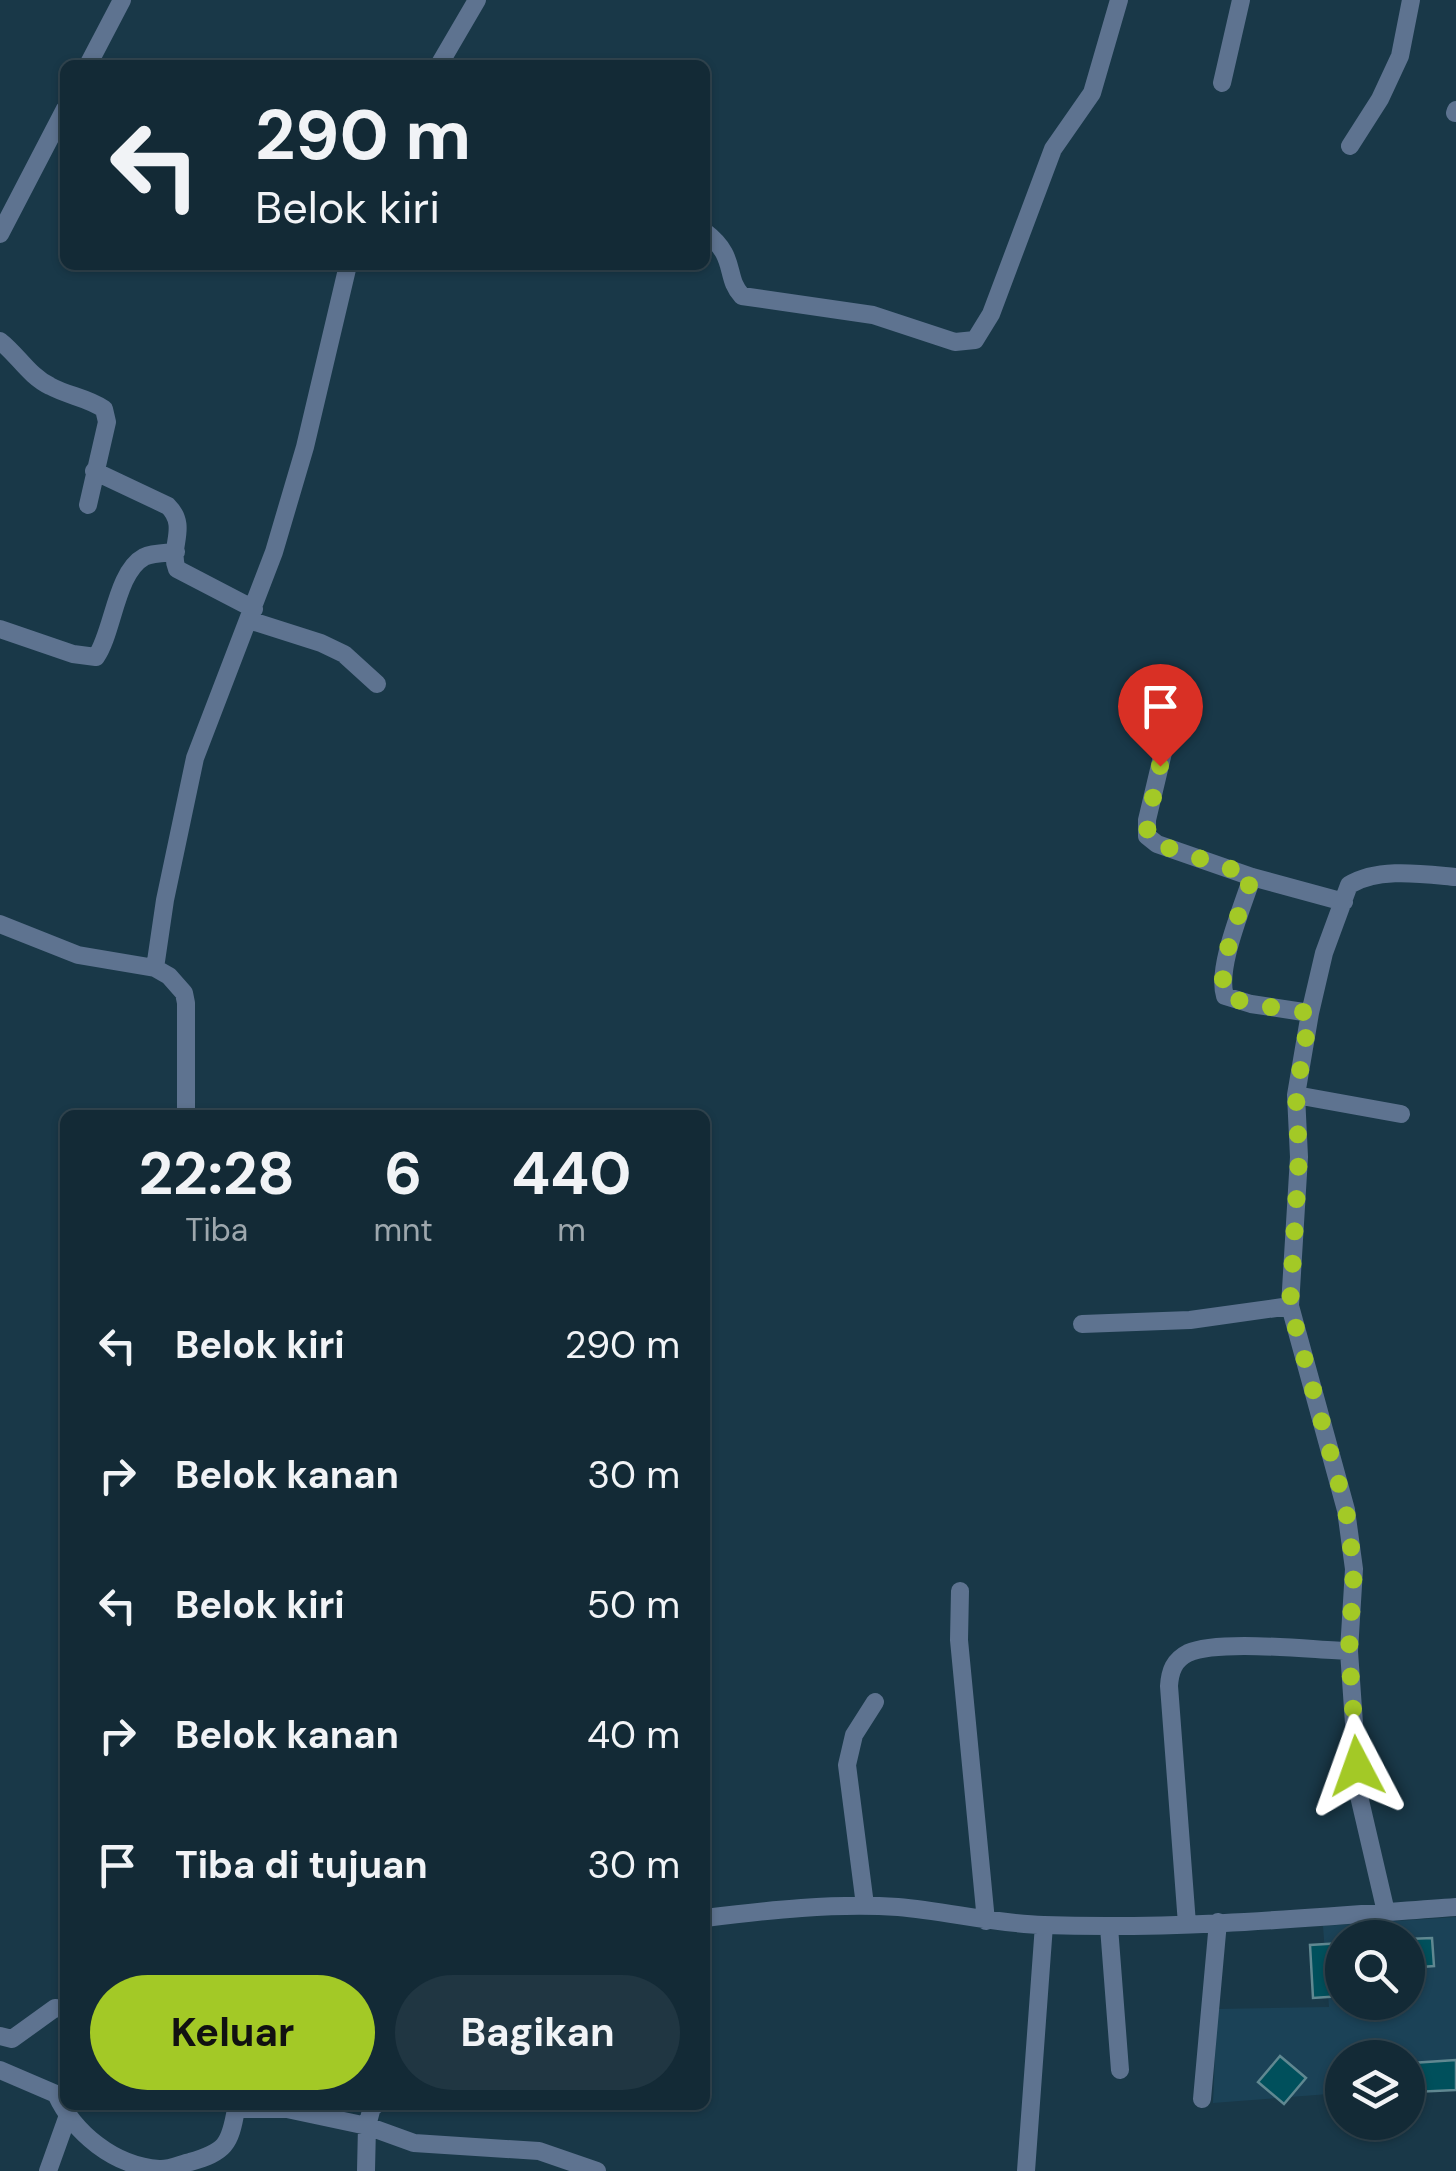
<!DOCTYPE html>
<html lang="id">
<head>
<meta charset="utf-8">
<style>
	body { margin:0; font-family:"DM Sans",sans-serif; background:#203642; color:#f1f3f6; height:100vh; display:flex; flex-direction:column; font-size:38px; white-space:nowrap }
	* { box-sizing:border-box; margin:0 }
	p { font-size:32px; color:#9da7ad }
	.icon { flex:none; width:55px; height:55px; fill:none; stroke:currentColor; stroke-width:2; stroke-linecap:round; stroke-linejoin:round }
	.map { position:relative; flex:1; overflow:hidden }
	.side { position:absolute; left:60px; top:1110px; width:650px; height:1000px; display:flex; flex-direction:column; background:#132a36; border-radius:15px; box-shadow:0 2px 8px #0004,0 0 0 2px #324651 }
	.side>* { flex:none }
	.hud { position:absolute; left:60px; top:60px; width:650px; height:210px; border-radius:15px; box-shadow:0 2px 8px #0004,0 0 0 2px #324651; background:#132a36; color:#f1f3f6; overflow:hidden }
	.fabs { position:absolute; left:1325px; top:1920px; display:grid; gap:20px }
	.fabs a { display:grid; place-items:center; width:100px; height:100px; border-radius:50%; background:#132a36; box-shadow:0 2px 8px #0004,0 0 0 2px #324651; font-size:50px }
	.pin { position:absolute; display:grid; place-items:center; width:85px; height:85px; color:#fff; margin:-102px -42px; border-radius:50% 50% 50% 0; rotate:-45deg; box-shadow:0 0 10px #0007 }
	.pin .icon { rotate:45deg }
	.me { position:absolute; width:110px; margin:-55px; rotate:356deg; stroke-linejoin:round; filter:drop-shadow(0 0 8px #0008) }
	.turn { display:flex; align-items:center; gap:35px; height:210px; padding:0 30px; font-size:45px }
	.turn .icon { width:130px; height:130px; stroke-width:2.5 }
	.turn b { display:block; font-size:70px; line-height:85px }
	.eta { display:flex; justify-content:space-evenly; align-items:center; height:170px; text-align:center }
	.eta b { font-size:60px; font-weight:700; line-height:70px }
	.primary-button { display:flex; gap:20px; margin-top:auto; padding:20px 30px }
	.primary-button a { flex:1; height:115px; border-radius:60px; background:#a3c926; color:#111; font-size:40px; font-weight:700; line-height:115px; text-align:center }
	.primary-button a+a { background:#203642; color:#f1f3f6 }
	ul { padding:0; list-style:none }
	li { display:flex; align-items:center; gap:30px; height:130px; padding:0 30px }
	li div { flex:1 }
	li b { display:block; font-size:38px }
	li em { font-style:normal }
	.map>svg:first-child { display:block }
	.built { fill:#1b4257; fill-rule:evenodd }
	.building { fill:#00505c; stroke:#608891; stroke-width:2.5 }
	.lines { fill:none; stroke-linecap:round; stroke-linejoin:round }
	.minor { stroke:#5e7390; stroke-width:18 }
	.route { stroke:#a3c926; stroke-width:18; stroke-dasharray:0 32.4 }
</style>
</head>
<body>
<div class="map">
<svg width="1456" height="2171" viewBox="0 0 1456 2171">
	<rect width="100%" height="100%" fill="#193848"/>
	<path class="built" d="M1456 1917V2085L1408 2088V2058H1342V2093L1213 2103 1217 2009 1329 2007 1323 1926ZM1342 1938H1408V2002H1342Z"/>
	<path class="building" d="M1432 1938 1434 1966 1408 1968V1939Z
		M1342 1943V1996L1313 1998 1310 1945Z
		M1280 2056 1306 2078 1284 2104 1258 2082Z
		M1456 2060V2090L1414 2092 1412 2063Z"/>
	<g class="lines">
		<path class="minor" d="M88 65 122 0
			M439 65 477 0
			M1222 83 1241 0
			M1455 113 1456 110
			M1350 146 1380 99 1400 56 1411 0
			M705 232C738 257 724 277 742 296L873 315 955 342 975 340 991 314 1053 149 1092 93 1119 0
			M0 234 65 109
			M0 341C18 355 29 376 50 386 68 396 86 397 104 409L107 422 88 505
			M94 471 168 506C189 527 168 547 177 569L254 609
			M249 620 321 643 344 654 377 684
			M0 629 73 654 96 657C113 633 116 572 144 557 152 553 166 553 176 552
			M1166 740 1147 820V836L1157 844 1252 877 1344 902
			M1252 877C1243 906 1216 968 1225 996L1251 1004 1310 1013
			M0 924 78 955 155 968 169 976 184 993 186 1003V1115
			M155 968 165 900 195 758 274 552 305 447 348 265
			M1296 1095 1401 1114
			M1082 1324 1190 1320 1290 1306
			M960 1591 959 1640 986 1921
			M865 1905 847 1765 854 1735 875 1702
			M1386 1912 1359 1796 1349 1651 1354 1569 1346 1510 1290 1306 1299 1157 1296 1095 1310 1013 1324 953 1349 885C1378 867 1423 874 1456 877
			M705 1918C770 1910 833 1903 898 1907 947 1911 994 1924 1044 1925
			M1187 1924 1169 1686C1170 1671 1174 1660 1188 1653 1219 1639 1312 1650 1349 1651
			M1109 1927 1120 2070
			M0 2036 12 2039 55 2008 65 2009
			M0 2070 56 2094C74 2133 114 2166 159 2169 168 2170 181 2164 190 2162 225 2152 230 2145 236 2109H287L367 2126 414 2143 539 2151 597 2171
			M1202 2099 1218 1922
			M48 2171 67 2118
			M366 2171 367 2126 372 2107 376 2105
			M1026 2171 1044 1925C1181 1930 1319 1917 1456 1907"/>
	</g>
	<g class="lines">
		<path class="route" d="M1160 766 1148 820 1147 836 1157 844 1252 876C1243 905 1215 969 1225 996L1251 1004 1310 1013 1296 1095 1299 1157 1290 1306 1346 1510 1354 1569 1349 1651 1357 1766"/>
	</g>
</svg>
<div class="fabs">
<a><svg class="icon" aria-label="search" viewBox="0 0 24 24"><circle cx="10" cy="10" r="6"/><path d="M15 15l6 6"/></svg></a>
<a><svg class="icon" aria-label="layers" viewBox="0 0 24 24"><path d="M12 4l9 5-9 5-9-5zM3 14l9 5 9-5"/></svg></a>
</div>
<div class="pin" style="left:1160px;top:766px;background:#d93025"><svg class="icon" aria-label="arrive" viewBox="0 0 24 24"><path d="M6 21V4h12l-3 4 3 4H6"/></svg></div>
<svg class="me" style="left:1357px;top:1766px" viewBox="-20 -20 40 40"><path d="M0-17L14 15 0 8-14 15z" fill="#a3c926" stroke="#fff" stroke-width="4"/></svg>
<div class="hud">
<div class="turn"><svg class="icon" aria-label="left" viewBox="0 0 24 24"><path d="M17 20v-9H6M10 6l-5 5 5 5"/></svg><div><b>290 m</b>Belok kiri</div></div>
</div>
<section class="side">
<div class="eta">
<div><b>22:28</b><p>Tiba</p></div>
<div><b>6</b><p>mnt</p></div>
<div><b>440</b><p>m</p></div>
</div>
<ul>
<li><svg class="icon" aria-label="left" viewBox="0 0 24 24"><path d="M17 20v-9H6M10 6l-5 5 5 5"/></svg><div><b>Belok kiri</b></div><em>290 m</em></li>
<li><svg class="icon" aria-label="right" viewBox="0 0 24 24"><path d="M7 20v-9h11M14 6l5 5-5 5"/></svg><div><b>Belok kanan</b></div><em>30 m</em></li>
<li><svg class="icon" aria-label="left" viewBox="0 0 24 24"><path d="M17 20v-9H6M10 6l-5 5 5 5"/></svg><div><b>Belok kiri</b></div><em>50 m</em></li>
<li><svg class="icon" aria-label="right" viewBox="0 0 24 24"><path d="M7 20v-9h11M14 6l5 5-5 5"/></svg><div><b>Belok kanan</b></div><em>40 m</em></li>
<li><svg class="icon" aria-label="arrive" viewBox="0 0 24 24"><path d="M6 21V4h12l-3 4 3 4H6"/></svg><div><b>Tiba di tujuan</b></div><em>30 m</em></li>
</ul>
<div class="primary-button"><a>Keluar</a><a>Bagikan</a></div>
</section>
</div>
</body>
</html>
